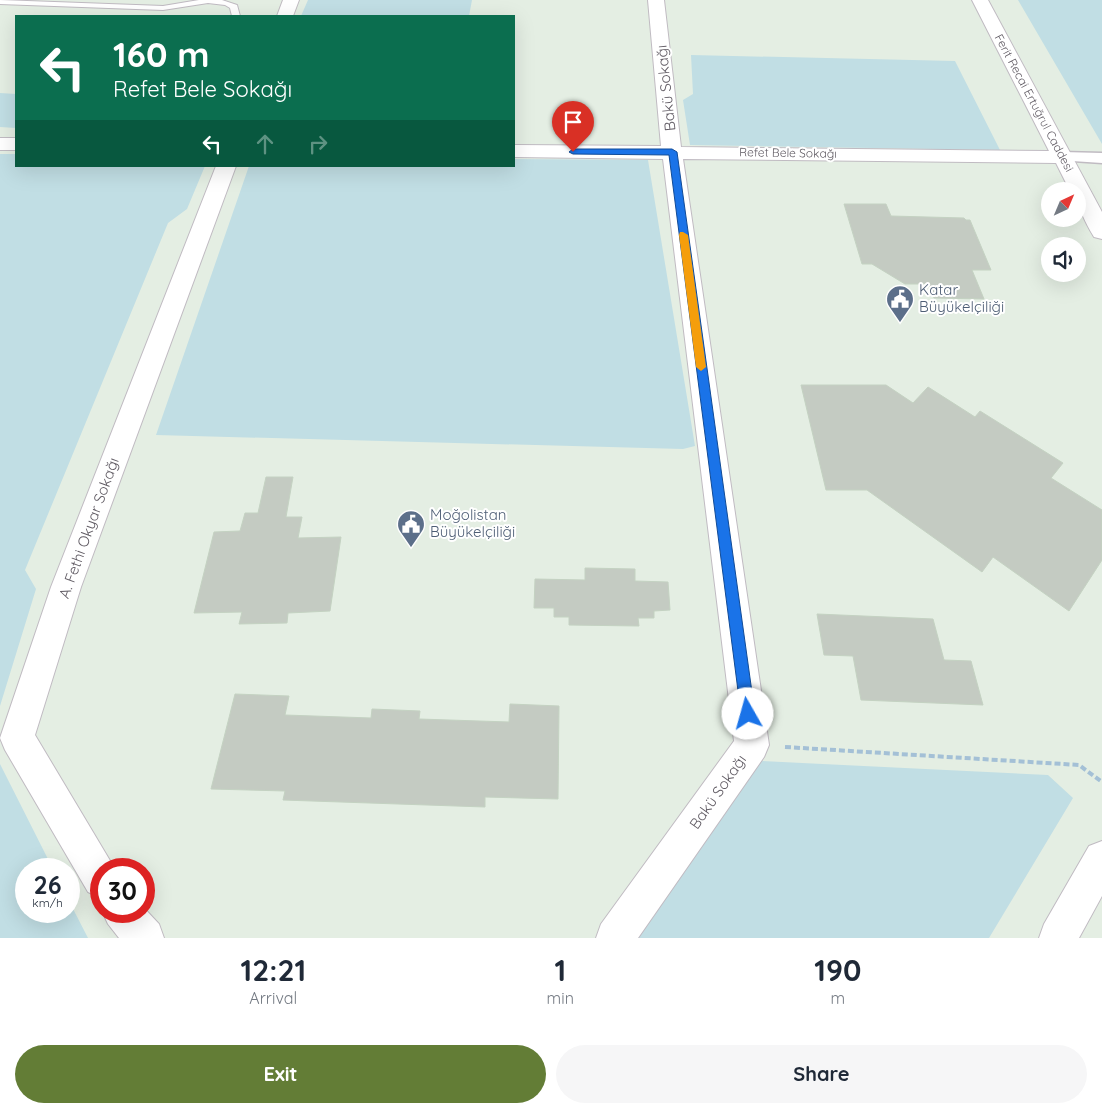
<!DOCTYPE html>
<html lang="en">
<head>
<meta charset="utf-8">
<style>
	body { margin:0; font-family:Quicksand,sans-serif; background:#f6f6f7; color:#1f2937; height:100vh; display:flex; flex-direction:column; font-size:19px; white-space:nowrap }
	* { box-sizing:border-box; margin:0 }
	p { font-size:16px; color:#747a83 }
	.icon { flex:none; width:28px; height:28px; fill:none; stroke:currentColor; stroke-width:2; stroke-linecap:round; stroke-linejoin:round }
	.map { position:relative; height:938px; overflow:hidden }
	.details { display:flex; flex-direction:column; background:#fff; flex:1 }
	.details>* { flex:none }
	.hud { position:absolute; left:15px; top:15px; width:500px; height:152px; border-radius:0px; box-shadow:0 5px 20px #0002; background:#0b6e4f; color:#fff; overflow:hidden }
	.needle { width:32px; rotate:44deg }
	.fabs { position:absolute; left:1041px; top:182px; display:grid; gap:10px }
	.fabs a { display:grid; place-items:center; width:45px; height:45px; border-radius:50%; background:#fff; box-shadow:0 5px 20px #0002; font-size:25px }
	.speed { position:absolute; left:15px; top:858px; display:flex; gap:10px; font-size:25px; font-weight:700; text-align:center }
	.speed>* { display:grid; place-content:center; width:65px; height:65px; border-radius:50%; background:#fff; box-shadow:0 5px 20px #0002; line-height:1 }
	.speed small { font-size:12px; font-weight:400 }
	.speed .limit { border:8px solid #d22; background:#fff; color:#111 }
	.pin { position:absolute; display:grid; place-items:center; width:42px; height:42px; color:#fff; margin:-51px -21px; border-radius:50% 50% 50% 0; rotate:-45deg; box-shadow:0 0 5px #0007 }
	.pin .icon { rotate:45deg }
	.me { position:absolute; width:55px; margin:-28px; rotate:353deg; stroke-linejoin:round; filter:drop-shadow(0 0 4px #0008) }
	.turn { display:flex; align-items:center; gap:18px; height:105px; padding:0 15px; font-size:22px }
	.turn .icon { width:65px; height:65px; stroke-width:2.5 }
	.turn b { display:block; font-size:35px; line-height:42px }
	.lanes { display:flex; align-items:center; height:48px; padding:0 15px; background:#0003; justify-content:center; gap:25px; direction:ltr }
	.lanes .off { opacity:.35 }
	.eta { display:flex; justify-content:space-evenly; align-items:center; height:85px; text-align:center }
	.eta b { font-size:30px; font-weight:800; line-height:35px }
	.button { display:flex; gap:10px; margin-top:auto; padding:10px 15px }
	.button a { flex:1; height:58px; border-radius:30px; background:#637d36; color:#fff; font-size:20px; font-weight:800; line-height:58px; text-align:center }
	.button a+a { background:#f6f6f7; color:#1f2937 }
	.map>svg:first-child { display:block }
	.green { fill:#c1dee4 }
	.building { fill:#c4cbc2; stroke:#c4d2c2 }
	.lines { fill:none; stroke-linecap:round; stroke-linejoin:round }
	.service-casing { stroke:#c0bbc2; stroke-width:2 }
	.pedestrian-casing { stroke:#c0bbc2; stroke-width:3 }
	.minor-casing { stroke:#c0bbc2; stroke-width:2 }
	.path { stroke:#a4c0d6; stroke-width:4; stroke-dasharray:6 3; stroke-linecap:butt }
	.service { fill:#fff; fill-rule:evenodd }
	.pedestrian { fill:#fff; fill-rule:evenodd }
	.minor { fill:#fff; fill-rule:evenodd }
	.route { fill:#1a73e8; stroke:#114b97 }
	.slow { fill:#f59e0b }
	.labels { text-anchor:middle; stroke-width:4; stroke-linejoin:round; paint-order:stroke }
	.far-street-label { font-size:12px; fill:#615c64; stroke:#fff }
	.street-label { font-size:15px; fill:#615c64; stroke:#fff }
	.service-label { font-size:15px; fill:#4e5e75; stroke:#fff; text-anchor:start }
</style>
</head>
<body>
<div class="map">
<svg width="1102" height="938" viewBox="0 0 1102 938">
	<rect width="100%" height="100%" fill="#e4eee3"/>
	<path class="green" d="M308 0H472L469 16H301Z
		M1018 0H1102V144Z
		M691 55 955 61 1000 150 690 145 683 100 693 94Z
		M0 93 16 94V128L0 127Z
		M0 154H16V166H205L187 209 168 223 25 570 36 589 0 706Z
		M514 159 648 160 695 446 683 449 156 435 249 166H514Z
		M761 761 1048 775 1073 798 989 938H637Z
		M0 764 53 869H26V911H69V901L88 938H0Z"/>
	<path class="building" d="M844 204H886L891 216 964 218 966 220H970L991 270H972L984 299 934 298 929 284H905L872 264H862Z
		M801 385H886L913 403 928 387 975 417 980 411 1063 463 1051 478 1102 510V560L1069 611 993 557 982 572 867 490H826Z
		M266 477H293L286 517H302L298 538 341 537 330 611 288 613 287 623 239 624 242 612 194 613 214 532 240 531 245 513H258Z
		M585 568 635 569V581L668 582 670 610 654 611V618H638L639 626 569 625V617H554V608H534L535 579 585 580Z
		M817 614 933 619 944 660 971 661 983 705 861 700 853 656 824 655Z
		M235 694 289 696 285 715 371 718 372 709 420 711 419 719 509 722 510 704 559 706 558 799 485 797V807L283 800 285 791 211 789Z"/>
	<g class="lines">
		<g class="service-casing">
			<path id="service" d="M0 0 163 6 199 0H222L237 5 240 16H232L230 8 225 5 208 3 163 10 0 4Z"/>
		</g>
		<g class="pedestrian-casing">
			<path id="pedestrian" d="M1062 152 1102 153V163L1057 160 1054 157 1057 154Z"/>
		</g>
		<g class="minor-casing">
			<path id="minor" d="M283 0H299L293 16H277Z
				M648 0H664L681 147 1049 151 972 0H988L1102 212V239L1094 237C1085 222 1078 209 1078 191H1070L1056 163 683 159 769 745 764 757 638 938H596L601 924 734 741 663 159 514 157V145L661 146Z
				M0 138H16V150H0Z
				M216 166H236L81 587 35 735 115 869H101V898L88 892 5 750 0 738 51 587Z
				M1102 841V896L1079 938H1039L1044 924 1089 846Z
				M144 908 159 924 164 938H119L108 924 102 911H144Z"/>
		</g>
		<path class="path" d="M785 747 1079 765 1102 782"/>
		<use href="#service" class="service"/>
		<use href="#pedestrian" class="pedestrian"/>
		<use href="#minor" class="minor"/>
	</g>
	<path class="route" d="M672 149 677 152 755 714 752 719 748 721 743 719 741 714 669 155 573 154 569 152 573 149Z"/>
	<path class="slow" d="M680 232H683L688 235 706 367 701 371 696 367 679 235Z"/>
	<defs>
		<g id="civic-pin" transform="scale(1.4375)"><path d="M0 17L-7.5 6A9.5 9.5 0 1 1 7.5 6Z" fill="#5c6f8a" stroke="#fff"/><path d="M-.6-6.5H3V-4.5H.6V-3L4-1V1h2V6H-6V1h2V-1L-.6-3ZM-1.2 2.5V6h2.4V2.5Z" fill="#fff"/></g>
	</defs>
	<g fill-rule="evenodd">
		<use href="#civic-pin" x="900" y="299"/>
		<use href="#civic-pin" x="411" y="524"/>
	</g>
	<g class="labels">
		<g class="far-street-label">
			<text transform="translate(1034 103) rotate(62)" y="4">Ferit Recai Ertuğrul Caddesi</text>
			<text transform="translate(788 153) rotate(1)" y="4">Refet Bele Sokağı</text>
		</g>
		<g class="street-label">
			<text transform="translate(666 88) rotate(-96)" y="5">Bakü Sokağı</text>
			<text transform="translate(89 528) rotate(-70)" y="5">A. Fethi Okyar Sokağı</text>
			<text transform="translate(718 792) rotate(-55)" y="5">Bakü Sokağı</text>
		</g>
		<g class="service-label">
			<text x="919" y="295">Katar<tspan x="919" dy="17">Büyükelçiliği</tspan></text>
			<text x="430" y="520">Moğolistan<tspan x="430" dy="17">Büyükelçiliği</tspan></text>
		</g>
	</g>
</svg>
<div class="fabs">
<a><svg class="needle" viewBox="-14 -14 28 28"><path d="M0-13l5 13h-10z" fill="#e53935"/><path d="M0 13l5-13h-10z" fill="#747a83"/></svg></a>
<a><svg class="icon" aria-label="sound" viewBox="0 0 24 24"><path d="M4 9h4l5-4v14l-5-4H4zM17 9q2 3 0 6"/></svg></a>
</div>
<div class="speed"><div>26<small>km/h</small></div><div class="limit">30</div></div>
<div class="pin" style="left:573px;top:152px;background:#d93025"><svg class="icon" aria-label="arrive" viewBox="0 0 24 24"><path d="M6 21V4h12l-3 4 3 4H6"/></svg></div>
<svg class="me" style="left:748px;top:714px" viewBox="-20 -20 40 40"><circle r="19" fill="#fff"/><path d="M0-13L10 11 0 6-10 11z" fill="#1a73e8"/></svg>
<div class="hud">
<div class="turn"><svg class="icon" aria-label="left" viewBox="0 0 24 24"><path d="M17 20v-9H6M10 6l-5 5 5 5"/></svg><div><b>160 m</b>Refet Bele Sokağı</div></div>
<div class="lanes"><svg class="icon" aria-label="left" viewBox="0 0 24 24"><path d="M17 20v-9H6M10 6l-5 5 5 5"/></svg><svg class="icon off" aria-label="ahead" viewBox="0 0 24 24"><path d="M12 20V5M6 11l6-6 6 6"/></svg><svg class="icon off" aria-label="right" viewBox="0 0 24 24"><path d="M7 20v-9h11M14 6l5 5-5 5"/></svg></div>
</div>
</div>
<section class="details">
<div class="eta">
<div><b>12:21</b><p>Arrival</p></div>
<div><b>1</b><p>min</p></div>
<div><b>190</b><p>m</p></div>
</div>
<div class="button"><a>Exit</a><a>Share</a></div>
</section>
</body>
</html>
